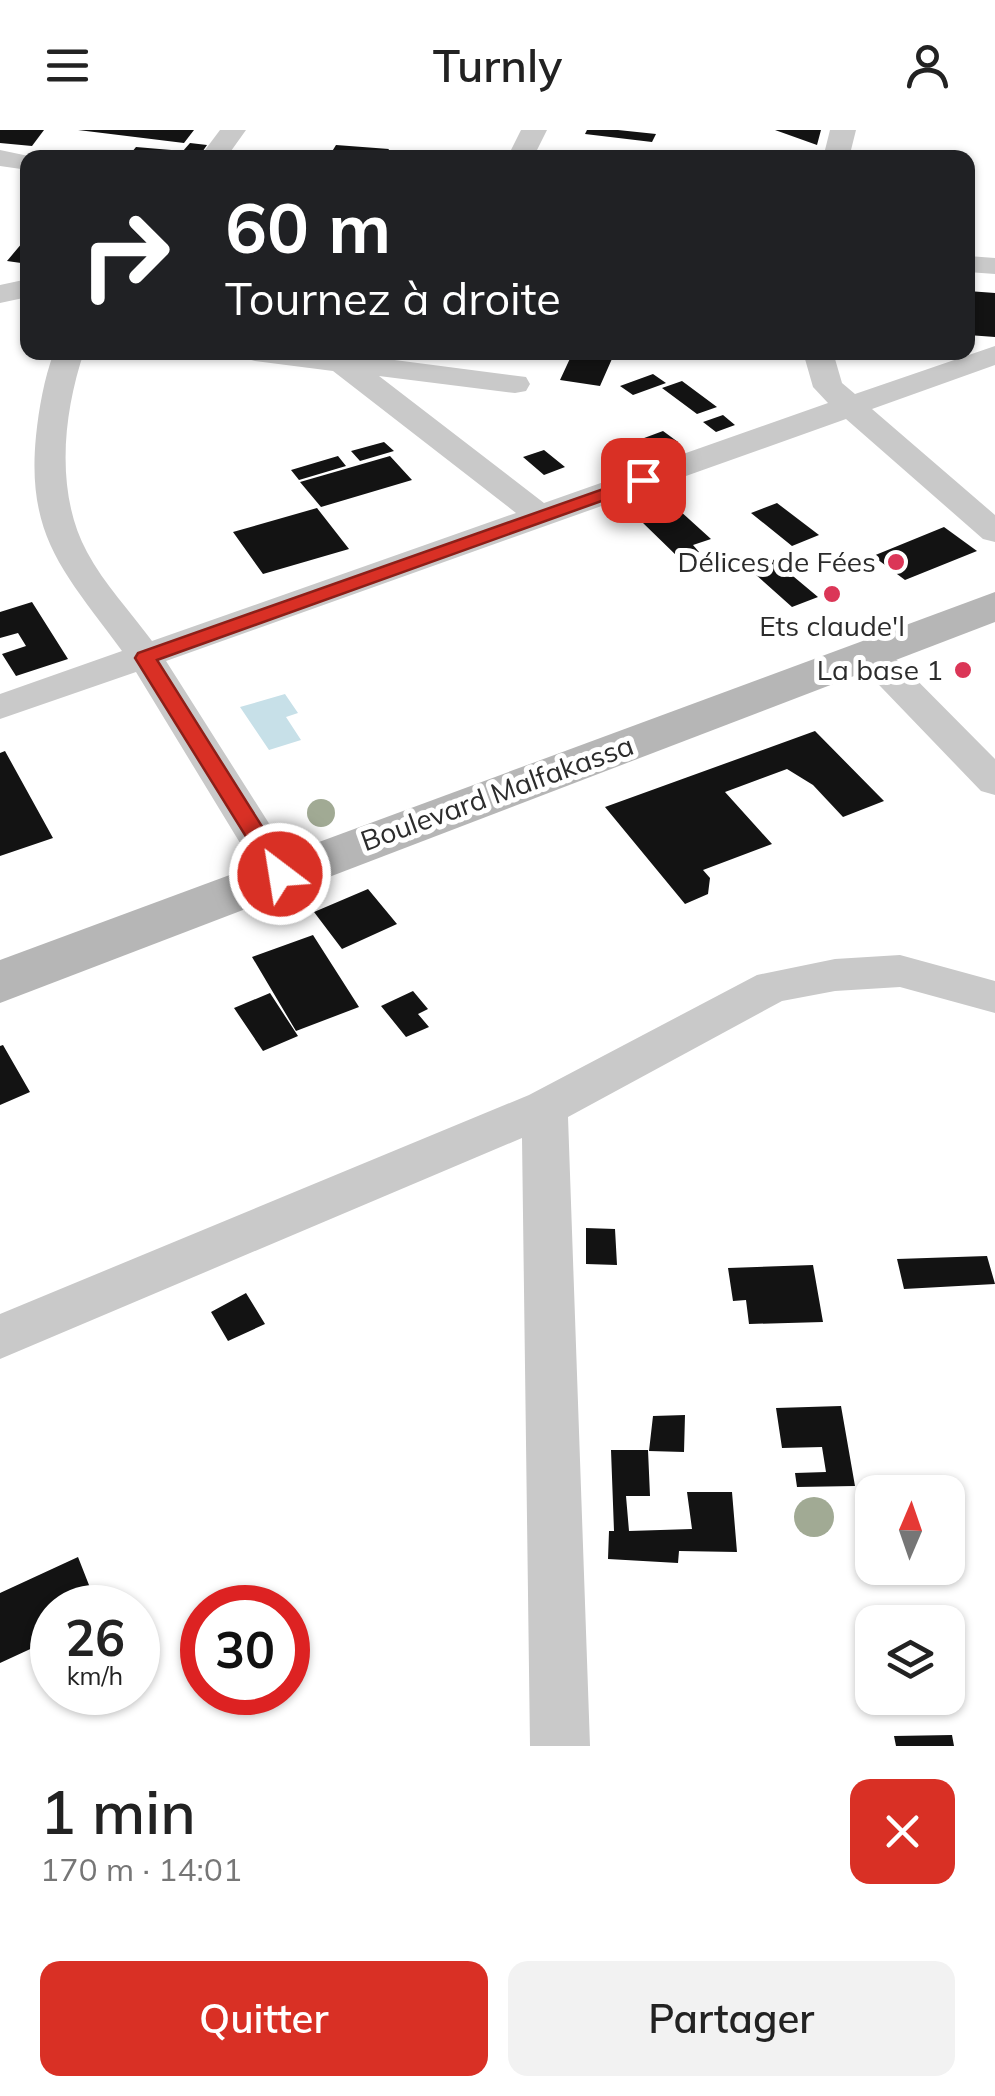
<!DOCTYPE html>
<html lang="fr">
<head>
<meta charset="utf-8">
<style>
	body { margin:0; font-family:Mulish,sans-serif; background:#f2f2f2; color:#222; height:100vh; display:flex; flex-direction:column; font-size:38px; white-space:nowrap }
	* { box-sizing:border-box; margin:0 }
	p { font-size:32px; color:#767676 }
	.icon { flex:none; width:55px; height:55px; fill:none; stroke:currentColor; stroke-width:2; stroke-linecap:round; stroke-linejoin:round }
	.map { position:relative; height:1616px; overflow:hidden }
	.sheet { display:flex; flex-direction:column; background:#fff; flex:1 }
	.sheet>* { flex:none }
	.top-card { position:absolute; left:20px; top:20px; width:955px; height:210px; border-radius:20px; box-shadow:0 2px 8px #0004; background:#202124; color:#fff; overflow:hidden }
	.needle { width:65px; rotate:2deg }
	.buttons { position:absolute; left:855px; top:1345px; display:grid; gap:20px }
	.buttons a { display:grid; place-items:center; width:110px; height:110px; border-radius:20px; background:#fff; box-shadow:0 2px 8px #0004; font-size:50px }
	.speed { position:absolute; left:30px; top:1455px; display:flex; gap:20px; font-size:50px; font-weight:700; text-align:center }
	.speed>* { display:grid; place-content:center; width:130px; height:130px; border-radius:50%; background:#fff; box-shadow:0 2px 8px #0004; line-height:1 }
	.speed small { font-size:25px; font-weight:400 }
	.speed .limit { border:15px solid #d22; background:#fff; color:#111 }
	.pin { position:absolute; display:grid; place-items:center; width:85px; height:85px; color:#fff; margin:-42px; border-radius:20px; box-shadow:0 5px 15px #0006 }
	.me { position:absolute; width:110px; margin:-55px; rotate:329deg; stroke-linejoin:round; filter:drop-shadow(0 0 8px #0008) }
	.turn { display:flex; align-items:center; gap:35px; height:210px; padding:0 40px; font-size:45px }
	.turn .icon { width:130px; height:130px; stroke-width:2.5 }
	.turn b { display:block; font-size:70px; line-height:85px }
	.round { display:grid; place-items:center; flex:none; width:105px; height:105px; border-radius:20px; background:#f2f2f2 }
	.head { display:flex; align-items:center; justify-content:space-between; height:170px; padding:0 40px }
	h1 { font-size:60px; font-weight:600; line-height:75px }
	.button { display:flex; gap:20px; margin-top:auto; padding:20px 40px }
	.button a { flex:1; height:115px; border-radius:20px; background:#d93025; color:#fff; font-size:40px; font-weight:600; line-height:115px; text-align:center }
	.button a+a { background:#f2f2f2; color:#222 }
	header { display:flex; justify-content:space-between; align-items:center; height:130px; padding:0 40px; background:#fff; font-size:45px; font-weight:600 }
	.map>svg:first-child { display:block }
	.water { fill:#c7e0e8 }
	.building { fill:#131313 }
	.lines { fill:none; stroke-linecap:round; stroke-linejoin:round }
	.street { fill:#c9c9c9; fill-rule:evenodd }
	.secondary { fill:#b6b6b6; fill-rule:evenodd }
	.tree { fill:#a1aa94 }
	.route { fill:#d93025; stroke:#8d1f18; stroke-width:2.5 }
	.poi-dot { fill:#db3657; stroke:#fff; stroke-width:4 }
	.labels { text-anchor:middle; stroke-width:10; stroke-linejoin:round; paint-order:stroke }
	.poi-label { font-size:28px; fill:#2c2c2c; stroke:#fff; text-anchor:end }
	.street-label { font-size:28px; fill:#2c2c2c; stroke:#fff }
</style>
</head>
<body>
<header><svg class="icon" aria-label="menu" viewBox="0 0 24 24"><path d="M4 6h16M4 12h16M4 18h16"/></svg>Turnly<svg class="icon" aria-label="person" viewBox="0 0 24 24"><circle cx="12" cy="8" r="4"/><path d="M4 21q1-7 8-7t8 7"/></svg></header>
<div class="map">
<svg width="995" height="1616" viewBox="0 0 995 1616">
	<rect width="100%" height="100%" fill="#fff"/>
	<path class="water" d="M285 564 298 583 286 587 301 610 269 620 240 577Z"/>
	<path class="building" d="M0 0H44L32 16 0 13Z
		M78 0H194L184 13Z
		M587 0H618L656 4 652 12 585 4Z
		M775 0H821L817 15Z
		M190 13 207 15 198 28H127L136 17 183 21Z
		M336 15 389 19 384 28H328Z
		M28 106V134L7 131Z
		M968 161 995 163V207L968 205Z
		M573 222H615L600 256 560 250Z
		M653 244 666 253 633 265 620 256Z
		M682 251 717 277 697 284 662 258Z
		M723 285 735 295 716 302 703 292Z
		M663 301 678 312 642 325 628 314Z
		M384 312 394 321 360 331 351 321Z
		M544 320 565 337 544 345 523 327Z
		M338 326 346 336 299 350 291 340Z
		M390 326 412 350 321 377 300 352Z
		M777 373 819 405 792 416 751 383Z
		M317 378 349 419 263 444 233 402Z
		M679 380 711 409 693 415 699 422 680 429 642 392Z
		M944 397 977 421 905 450 873 426Z
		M769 426 818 467 792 477 745 435Z
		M32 472 68 529 16 546 2 524 26 516 18 503 0 508V482Z
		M815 601 884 671 843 687 813 655 787 639 725 662 772 714 703 740 710 748 708 764 685 774 605 677Z
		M5 621 53 708 0 726V623Z
		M368 759 397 794 342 819 314 782Z
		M313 805 359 877 296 901 252 827Z
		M413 861 428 879 418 884 429 897 406 907 381 876Z
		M270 863 298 906 263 921 234 878Z
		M3 915 30 962 0 975V916Z
		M586 1098 615 1099 617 1135 586 1134Z
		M987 1126 995 1154 904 1159 897 1129Z
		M813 1135 823 1192 749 1194 746 1170 733 1171 728 1138Z
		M246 1163 265 1194 228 1211 211 1182Z
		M841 1276 855 1356 797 1357 795 1343 826 1342 822 1317 782 1318 776 1278Z
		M685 1285 684 1322 649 1321 653 1286Z
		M611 1320H648L650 1366H626L629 1401 692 1399 687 1362H732L737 1422 679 1421 678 1433 608 1429 609 1401H614Z
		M78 1427 98 1478H52V1509L0 1533V1463Z
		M952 1605 954 1616H896L894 1606Z"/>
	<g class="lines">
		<path class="street" d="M220 0H246L226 28H199Z
			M521 0H547L533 28H507Z
			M830 0H856L849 28H823Z
			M0 20 38 28H28V40L0 36Z
			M968 126 995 128V144L968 142Z
			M28 149V167L0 173V155Z
			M995 216V235L872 279 995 385V412L983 409 846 289 166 531 301 744 295 754 280 759 265 754 136 542 0 589V564L122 521C66 444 26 408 36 306 39 278 44 249 54 222H84C63 284 55 363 87 422 104 454 130 481 152 511L516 383 333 241 255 231 244 228 240 222H333L526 247 530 254 526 261 515 263 379 246 544 373 828 273 813 257 803 222H833L842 253 855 264Z
			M870 513 883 516 995 629V665L981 661 857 532 852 524 857 516Z
			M900 825 995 851V883L900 857 835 861 782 871 568 987 590 1616H530L522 1008 0 1229V1184L529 965 757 845 835 829Z"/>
		<path class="secondary" d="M995 462V492L0 873V830Z"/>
	</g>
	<g class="tree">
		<circle cx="321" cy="683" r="14"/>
		<circle cx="814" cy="1387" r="20"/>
	</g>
	<path class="route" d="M643 345 649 346V354L157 530 292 744 280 752 273 750 135 528 138 523Z"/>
	<g class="poi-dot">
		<circle cx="896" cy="432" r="10"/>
		<circle cx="832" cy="464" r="10"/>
		<circle cx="963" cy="540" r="10"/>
	</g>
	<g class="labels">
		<g class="poi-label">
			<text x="876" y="442">Délices de Fées</text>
			<text x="832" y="506" text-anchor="middle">Ets claude'l</text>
			<text x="943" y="550">La base 1</text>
		</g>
		<g class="street-label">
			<text transform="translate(497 663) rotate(-20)" y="10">Boulevard Malfakassa</text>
		</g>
	</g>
</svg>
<div class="buttons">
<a><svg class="needle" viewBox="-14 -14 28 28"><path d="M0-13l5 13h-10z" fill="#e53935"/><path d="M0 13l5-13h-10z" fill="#767676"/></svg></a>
<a><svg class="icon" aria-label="layers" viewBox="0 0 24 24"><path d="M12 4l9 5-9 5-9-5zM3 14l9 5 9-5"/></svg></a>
</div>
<div class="speed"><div>26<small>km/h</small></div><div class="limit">30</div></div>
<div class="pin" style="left:643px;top:350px;background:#d93025"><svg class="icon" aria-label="arrive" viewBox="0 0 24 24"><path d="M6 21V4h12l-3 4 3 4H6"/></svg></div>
<svg class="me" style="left:280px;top:744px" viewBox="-20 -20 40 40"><circle r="17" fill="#d93025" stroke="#fff" stroke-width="3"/><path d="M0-11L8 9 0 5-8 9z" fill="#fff"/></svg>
<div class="top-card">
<div class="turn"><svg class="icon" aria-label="right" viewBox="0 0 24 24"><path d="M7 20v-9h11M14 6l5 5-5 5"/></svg><div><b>60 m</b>Tournez à droite</div></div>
</div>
</div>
<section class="sheet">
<div class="head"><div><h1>1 min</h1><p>170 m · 14:01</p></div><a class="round" style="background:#d93025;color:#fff"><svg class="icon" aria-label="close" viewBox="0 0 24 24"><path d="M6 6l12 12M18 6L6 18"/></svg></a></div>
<div class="button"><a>Quitter</a><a>Partager</a></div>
</section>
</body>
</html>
